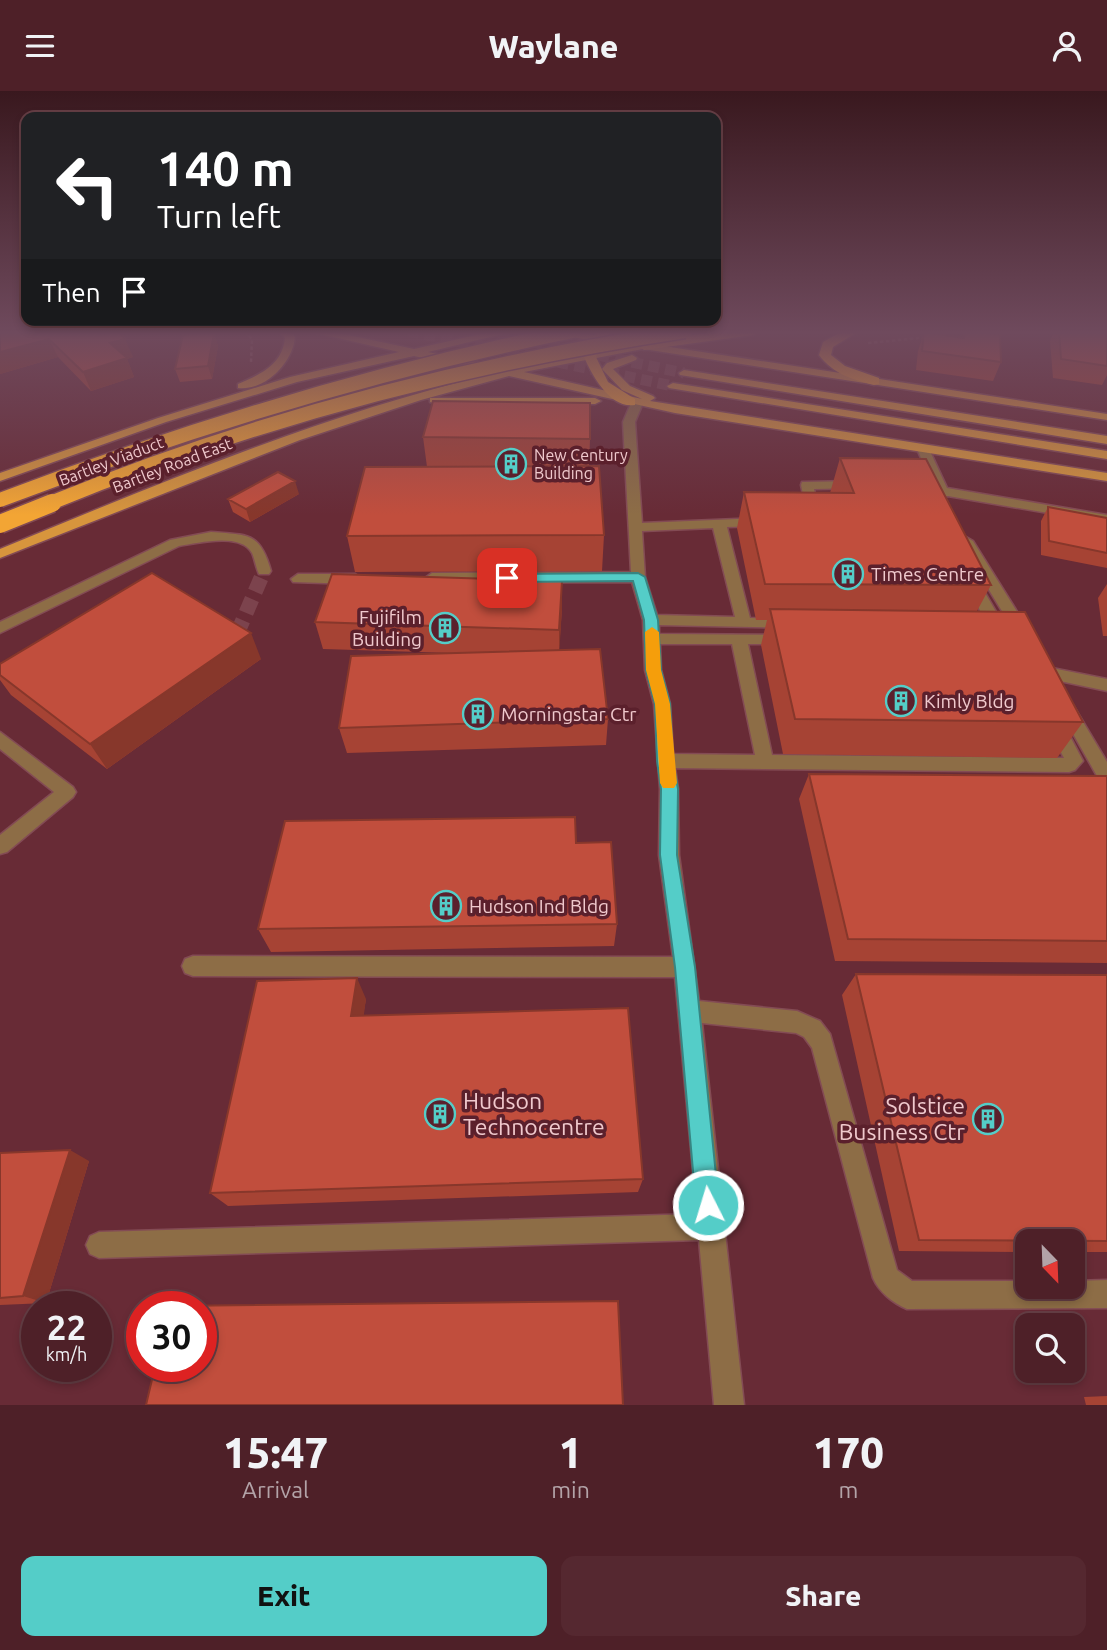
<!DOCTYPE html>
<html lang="en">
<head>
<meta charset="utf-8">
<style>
	body { margin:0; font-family:Ubuntu,sans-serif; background:#552830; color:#f1f3f6; height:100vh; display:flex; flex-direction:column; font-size:26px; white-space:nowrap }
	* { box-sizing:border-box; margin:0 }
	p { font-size:23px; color:#b3a3a8 }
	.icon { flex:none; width:38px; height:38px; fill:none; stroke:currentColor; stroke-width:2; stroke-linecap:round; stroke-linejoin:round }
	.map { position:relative; height:1314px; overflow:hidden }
	.side { display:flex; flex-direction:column; background:#4e2028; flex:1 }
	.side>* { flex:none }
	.banner { position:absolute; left:21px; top:21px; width:700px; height:214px; border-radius:14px; box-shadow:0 4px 10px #0003,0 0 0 2px #653e45; background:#202124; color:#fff; overflow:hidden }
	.needle { width:46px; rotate:157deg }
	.tools { position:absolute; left:1015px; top:1138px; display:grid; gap:14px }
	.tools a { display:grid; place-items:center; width:70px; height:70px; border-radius:14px; background:#4e2028; box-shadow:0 4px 10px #0003,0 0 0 2px #653e45; font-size:35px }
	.speed { position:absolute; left:21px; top:1200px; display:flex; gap:14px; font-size:35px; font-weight:700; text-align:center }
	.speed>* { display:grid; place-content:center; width:91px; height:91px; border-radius:50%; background:#4e2028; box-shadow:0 4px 10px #0003,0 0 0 2px #653e45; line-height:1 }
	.speed small { font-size:18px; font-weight:400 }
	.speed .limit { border:10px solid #d22; background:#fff; color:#111 }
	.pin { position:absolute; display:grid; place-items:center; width:60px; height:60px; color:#fff; margin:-30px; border-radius:14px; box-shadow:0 4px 10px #0006 }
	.me { position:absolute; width:77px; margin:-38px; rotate:355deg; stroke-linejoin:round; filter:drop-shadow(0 0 5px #0008) }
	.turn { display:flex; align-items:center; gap:24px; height:147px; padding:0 21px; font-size:32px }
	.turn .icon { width:91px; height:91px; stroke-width:2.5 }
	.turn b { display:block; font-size:49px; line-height:60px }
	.then { display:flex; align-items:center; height:66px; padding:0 21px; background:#0003; gap:14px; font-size:26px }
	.eta { display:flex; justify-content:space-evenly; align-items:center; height:119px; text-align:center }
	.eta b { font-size:42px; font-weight:800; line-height:49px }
	.action { display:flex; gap:14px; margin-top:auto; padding:14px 21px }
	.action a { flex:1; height:80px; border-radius:14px; background:#54cdc8; color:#111; font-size:28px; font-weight:800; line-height:80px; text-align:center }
	.action a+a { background:#552830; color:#f1f3f6 }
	header { display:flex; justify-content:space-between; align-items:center; height:91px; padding:0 21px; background:#4e2028; font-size:32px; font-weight:800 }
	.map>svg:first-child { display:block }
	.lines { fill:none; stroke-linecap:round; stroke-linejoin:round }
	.minor-tunnel { stroke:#7c434d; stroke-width:15; stroke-dasharray:15 8; stroke-linecap:butt }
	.major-tunnel { stroke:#7c434d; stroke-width:11; stroke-dasharray:11 6; stroke-linecap:butt }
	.minor-casing { stroke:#834b54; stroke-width:3 }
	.major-casing { stroke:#834b54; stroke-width:3 }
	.highway-casing { stroke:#834b54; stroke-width:3 }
	.path { stroke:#955f68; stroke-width:2.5; stroke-dasharray:3.5 2.5; stroke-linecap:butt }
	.minor { fill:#8d6d46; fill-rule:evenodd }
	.major { fill:#d7953d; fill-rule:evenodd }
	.highway { fill:#f3a534; fill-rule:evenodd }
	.highway-bridge-far1-casing { stroke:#834b54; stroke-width:17; stroke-linecap:butt }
	.highway-bridge-casing { stroke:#834b54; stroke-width:21; stroke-linecap:butt }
	.highway-bridge-far1 { stroke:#f3a534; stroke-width:14 }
	.highway-bridge { stroke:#f3a534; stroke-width:18 }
	.wall { fill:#a64334 }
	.shaded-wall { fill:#87372b }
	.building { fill:#c14e3d; stroke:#87372b; stroke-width:2 }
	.route { fill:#54cdc8; stroke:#378582; stroke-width:2 }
	.slow { fill:#f59e0b }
	.labels { text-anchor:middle; stroke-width:7; stroke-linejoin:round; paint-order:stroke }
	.far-poi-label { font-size:16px; fill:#f0c9cd; stroke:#5b202c; text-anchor:start }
	.far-street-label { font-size:16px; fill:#f0c9cd; stroke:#5b202c }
	.poi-label { font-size:19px; fill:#f0c9cd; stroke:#5b202c; text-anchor:start }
	.near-poi-label { font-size:23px; fill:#f0c9cd; stroke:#5b202c; text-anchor:start }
</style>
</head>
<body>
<header><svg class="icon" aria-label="menu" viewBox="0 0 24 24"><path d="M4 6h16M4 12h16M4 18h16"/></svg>Waylane<svg class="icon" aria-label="person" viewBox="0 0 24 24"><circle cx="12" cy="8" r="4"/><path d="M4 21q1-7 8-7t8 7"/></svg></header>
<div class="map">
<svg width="1107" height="1314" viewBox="0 0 1107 1314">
	<rect width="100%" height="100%" fill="#682b36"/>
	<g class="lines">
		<path class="minor-tunnel" d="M237 543 264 480"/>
		<path class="major-tunnel" d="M408 240 673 295
			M482 240 684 282"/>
		<g class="minor-casing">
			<path id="minor" d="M637 309 643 312 635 331 642 432 761 427 768 431 761 435 727 436 750 527 789 528 797 533 794 537 659 534V543L792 544 795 548 787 553H748L772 664 1064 667 1047 635 1050 630H1062L1083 670 1075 679 1069 681 675 677 678 698 679 764 699 910 797 920 820 930 830 943 897 1179 912 1190H1027V1195H1073V1190L1107 1189V1217L907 1218C893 1212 879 1201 873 1187L812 957 804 946 796 942 702 932 744 1314H714L699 1149 99 1167 90 1163 86 1154 90 1145 99 1141 697 1123 675 886 193 885 185 882 182 875 185 868 193 865 673 866 659 764 660 698 654 613 645 579 643 529 632 491 432 492 425 487 432 482 631 481 623 331 631 312ZM713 437 735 526 657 524 645 486 642 440ZM660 553H732L755 664 673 663 670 613 661 579Z
				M923 354 929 358 947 397 1107 424V432L948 405 938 406 917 358Z
				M856 390 861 391V397L814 398 820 425 813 429 808 428 801 394 802 391Z
				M211 441C248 444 260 441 271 480L269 483H259C256 477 255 469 252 462 241 441 198 452 179 455L0 542V531L170 449Z
				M966 446 973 450 1026 535 1029 539 1026 543H1016L959 450Z
				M298 483H355L362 488 355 493 293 491 291 488Z
				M972 486 977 488 1002 531 998 540 988 542 980 537 986 531 965 491Z
				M1047 576 1107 588V600L1041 586 1039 582 1041 578Z
				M1067 612 1073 614 1107 671V694L1101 692 1059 618Z
				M0 641 73 696 76 701 73 706 7 761 0 763V744L54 701 0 658Z"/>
		</g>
		<g class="major-casing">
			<path id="major" d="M279 240H290L295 246C293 271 266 300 238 297V293C261 283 282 274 285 247Z
				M307 240H329L414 258 494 240H515L428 261 509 278 625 256 551 242 566 240 1107 323V329L643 258 524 281 642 308 622 299 602 278 607 272 632 264 637 267 636 269 613 278 630 295 653 305 655 307 650 310 1107 382V390L675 322 509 285 421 309 300 349 0 467V458C162 391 325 323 495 282L414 265 297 291 166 331 0 390V382L158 327 290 286 399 261Z
				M684 279 1107 345V353L680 284 679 282Z
				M673 292 1107 360V368L669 297 667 295Z
				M430 307H595L601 310 595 313 434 312 430 311Z"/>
		</g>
		<g class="highway-casing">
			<path id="highway" d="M599 240H613L602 250 596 266 608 291 635 308V314C610 318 592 284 584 266L591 248Z
				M723 240H759L753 244 644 259 638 255 644 251Z
				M843 240H859L833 256 831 264 845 275 879 287V293L874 294C852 288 833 283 819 264L823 251Z"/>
		</g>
		<path class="path" d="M245 240 252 248 251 271
			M990 243 1031 240
			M868 252 929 246"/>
		<use href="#minor" class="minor"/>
		<use href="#major" class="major"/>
		<use href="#highway" class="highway"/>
		<g class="highway-bridge-far1-casing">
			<path id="highway-bridge-far1" d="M0 409C187 338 377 280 573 240
				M48 413C253 329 466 273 685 240"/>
		</g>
		<g class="highway-bridge-casing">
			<path id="highway-bridge" d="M0 433 52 412"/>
		</g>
		<use href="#highway-bridge-far1" class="highway-bridge-far1"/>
		<use href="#highway-bridge" class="highway-bridge"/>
	</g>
	<path class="wall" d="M0 240H118L133 266 127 268 134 286 91 300 58 266 0 283Z
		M964 240 1001 271 993 290 916 279 918 260 924 241 962 246Z
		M1054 240H1106L1107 249V284L1102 294 1053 287 1050 250Z
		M214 242 218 255 212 288 180 291 175 278Z
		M423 346 590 348 589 375 604 444 602 480 355 481 347 445 427 376Z
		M840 367 991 494 977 520 1083 631 1057 667 783 663 761 554 767 529H756L737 437 744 401 830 402Z
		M299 403 250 431 233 421 228 408Z
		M1048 416 1107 427V477L1041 464V430Z
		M562 490V517L559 559 608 628 606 654 347 662 339 637 452 562 323 558 315 531Z
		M1107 493V545H1103L1098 507Z
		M261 568 107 678 11 604 0 589V573Z
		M809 683 1107 685V872L835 870 799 708Z
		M617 833 614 855 271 861 258 838Z
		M856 883 1107 884V1161H1073V1150H1027V1161L899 1160 842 904Z
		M366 908 363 925 643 1088 638 1101 228 1115 210 1102Z
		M0 1062 89 1070 46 1212 0 1214Z
		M1107 1305V1314H1086L1084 1306Z"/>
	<path class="shaded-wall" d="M91 240H116L96 251Z
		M214 242 218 255 212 288 208 275Z
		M49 248 58 266 0 283V261Z
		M125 248 133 266 127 268 134 286 91 300 83 281 110 252Z
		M295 390 299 403 250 431 246 418Z
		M562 490V517L559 566V539Z
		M251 542 261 568 107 678 90 653Z
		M357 887 366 908 361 945 351 925Z
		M70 1059 89 1070 46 1212 23 1205Z"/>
	<path class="building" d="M0 240H97L101 244 114 240H118L125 248 110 252 127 267 83 281 49 248 0 261Z
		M965 240H975L1000 244 1001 271 922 260 924 241 964 247Z
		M1059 240H1106L1107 249V275L1061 268Z
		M214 242 208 275 175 278 183 244Z
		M433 310 590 312V348L423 346Z
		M840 367 926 368 991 494 765 493 744 401 854 402Z
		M599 375 604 444 347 445 365 376Z
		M278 381 295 390 246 418 228 408Z
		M1048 416 1107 427V462L1049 450Z
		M152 482 251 542 90 653 0 584V573Z
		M332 483 562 490 559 539 315 531Z
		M770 518 1025 521 1083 631 795 628Z
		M600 558 608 628 339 637 351 565Z
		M809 683 1107 685V850L848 848Z
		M575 726 576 752 611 751 617 833 258 838 285 730Z
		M856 883 1107 884V1150L919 1149Z
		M357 887 351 925 628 917 643 1088 210 1102 257 890Z
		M70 1059 23 1205 0 1207V1062Z
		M618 1210 623 1314H146L155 1276H201V1216H170V1215Z"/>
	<linearGradient id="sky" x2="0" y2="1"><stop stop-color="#39181e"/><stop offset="0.57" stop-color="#6f4a5d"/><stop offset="1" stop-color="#6f4a5d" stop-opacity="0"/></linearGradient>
	<rect width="1107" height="424" fill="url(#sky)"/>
	<path class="route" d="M638 482 645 486 658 529 661 579 670 613 673 670 678 698 677 764 695 876 719 1114 716 1122 708 1125 699 1122 696 1114 675 876 660 764 661 698 657 670 655 613 646 579 644 529 633 490 507 491 501 487 507 483Z"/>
	<path class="slow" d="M652 536 659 541 661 579 670 613 677 692 674 697H663L660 692 655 613 646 579 645 541Z"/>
	<defs>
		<g id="building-ring" transform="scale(1.575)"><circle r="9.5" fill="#5b202c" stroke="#54cdc8" stroke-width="1.5"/><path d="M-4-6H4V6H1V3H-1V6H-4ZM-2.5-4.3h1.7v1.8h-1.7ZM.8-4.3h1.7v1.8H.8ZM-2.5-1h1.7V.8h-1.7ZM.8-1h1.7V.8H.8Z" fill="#54cdc8"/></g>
	</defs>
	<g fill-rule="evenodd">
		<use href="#building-ring" x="511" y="373"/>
		<use href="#building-ring" x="848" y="483"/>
		<use href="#building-ring" x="445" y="537"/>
		<use href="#building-ring" x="901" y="610"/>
		<use href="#building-ring" x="478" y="623"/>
		<use href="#building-ring" x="446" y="815"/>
		<use href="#building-ring" x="440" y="1023"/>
		<use href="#building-ring" x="988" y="1028"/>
	</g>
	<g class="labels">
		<g class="far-poi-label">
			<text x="534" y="370">New Century<tspan x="534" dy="18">Building</tspan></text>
		</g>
		<g class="far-street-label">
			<text transform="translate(111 370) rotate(-21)" y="6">Bartley Viaduct</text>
			<text transform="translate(172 374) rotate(-21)" y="6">Bartley Road East</text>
		</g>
		<g class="poi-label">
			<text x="871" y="490">Times Centre</text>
			<text x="422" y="533" text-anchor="end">Fujifilm<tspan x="422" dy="22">Building</tspan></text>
			<text x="924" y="617">Kimly Bldg</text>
			<text x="501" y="630">Morningstar Ctr</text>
			<text x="469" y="822">Hudson Ind Bldg</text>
		</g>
		<g class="near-poi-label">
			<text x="463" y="1018">Hudson<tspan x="463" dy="26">Technocentre</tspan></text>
			<text x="965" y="1023" text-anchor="end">Solstice<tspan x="965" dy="26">Business Ctr</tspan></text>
		</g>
	</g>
</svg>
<div class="tools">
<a><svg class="needle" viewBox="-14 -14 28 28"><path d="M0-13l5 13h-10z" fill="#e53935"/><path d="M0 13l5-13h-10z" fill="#b3a3a8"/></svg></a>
<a><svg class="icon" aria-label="search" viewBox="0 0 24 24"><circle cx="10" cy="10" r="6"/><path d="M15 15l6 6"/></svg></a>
</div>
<div class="speed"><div>22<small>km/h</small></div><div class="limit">30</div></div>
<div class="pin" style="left:507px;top:487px;background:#d93025"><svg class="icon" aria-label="arrive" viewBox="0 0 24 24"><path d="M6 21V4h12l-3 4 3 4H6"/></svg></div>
<svg class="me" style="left:708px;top:1114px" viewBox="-20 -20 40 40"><circle r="17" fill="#54cdc8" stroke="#fff" stroke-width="3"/><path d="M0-11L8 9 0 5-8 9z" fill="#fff"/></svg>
<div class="banner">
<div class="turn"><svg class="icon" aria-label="left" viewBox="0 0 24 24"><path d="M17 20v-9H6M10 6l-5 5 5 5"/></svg><div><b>140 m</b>Turn left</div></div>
<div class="then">Then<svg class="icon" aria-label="arrive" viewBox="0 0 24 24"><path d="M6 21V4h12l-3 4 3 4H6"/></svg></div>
</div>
</div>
<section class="side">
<div class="eta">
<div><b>15:47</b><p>Arrival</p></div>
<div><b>1</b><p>min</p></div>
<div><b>170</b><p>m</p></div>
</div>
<div class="action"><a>Exit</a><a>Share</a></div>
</section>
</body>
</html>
